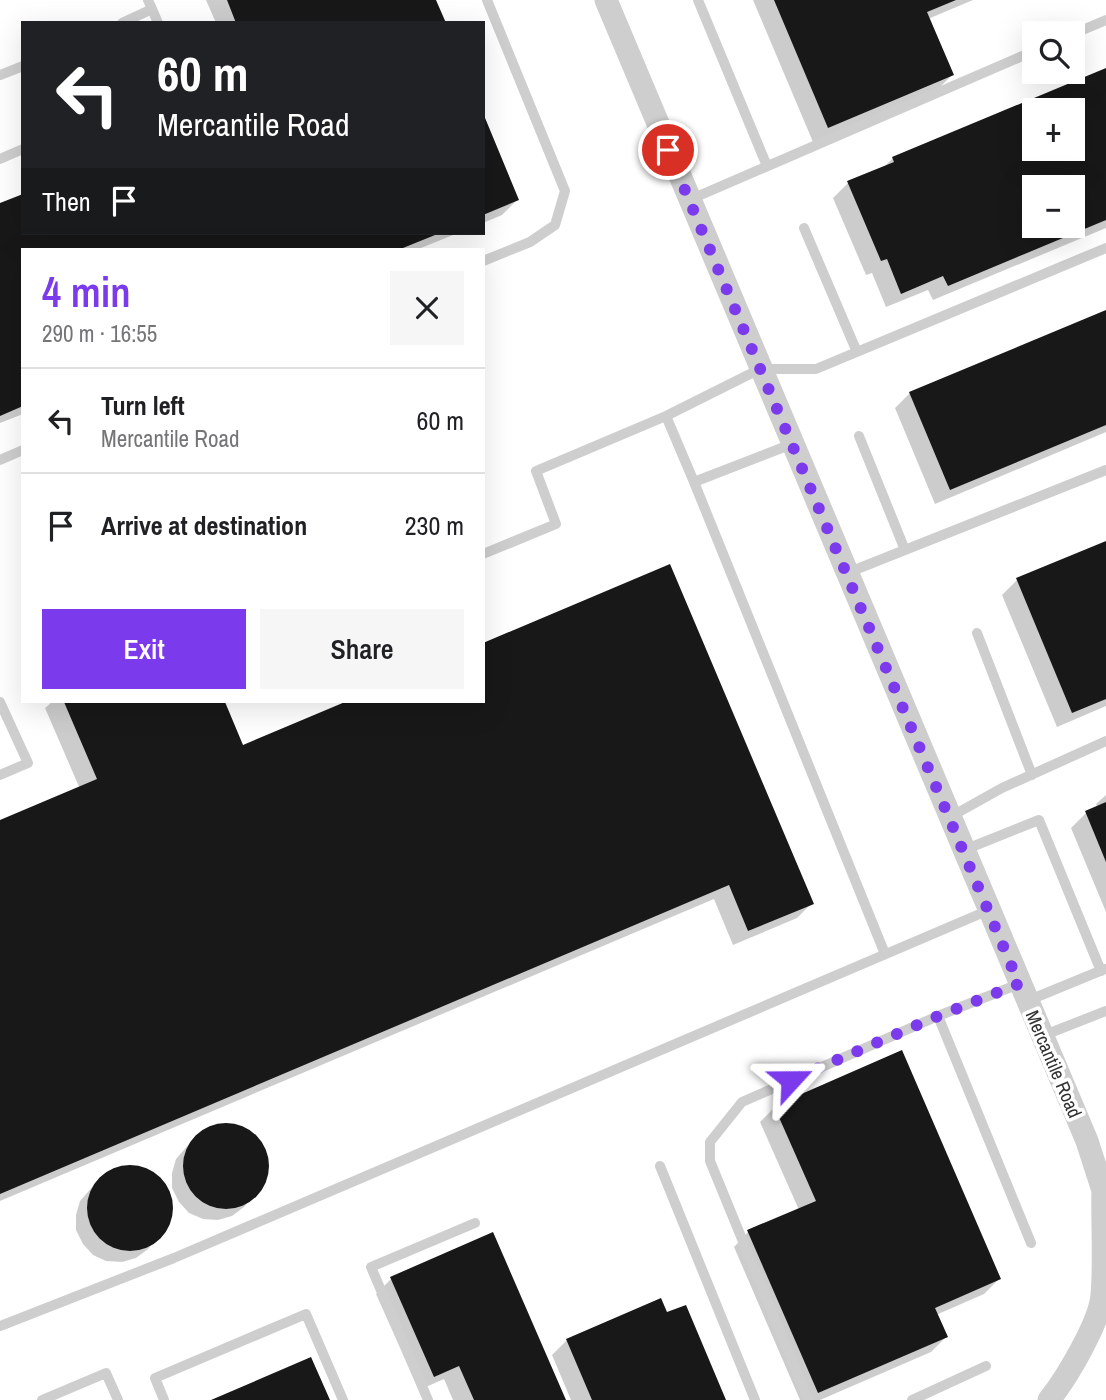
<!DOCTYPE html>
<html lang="en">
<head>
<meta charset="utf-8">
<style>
	body { margin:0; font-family:"Archivo Narrow",sans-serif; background:#f6f6f6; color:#202124; height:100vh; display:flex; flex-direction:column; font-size:26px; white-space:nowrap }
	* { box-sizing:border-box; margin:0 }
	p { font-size:23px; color:#757577 }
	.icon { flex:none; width:38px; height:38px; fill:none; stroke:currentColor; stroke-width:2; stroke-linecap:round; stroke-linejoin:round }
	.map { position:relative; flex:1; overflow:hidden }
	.drawer { position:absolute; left:21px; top:248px; width:464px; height:455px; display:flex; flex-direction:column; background:#fff; border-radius:0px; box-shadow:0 7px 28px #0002 }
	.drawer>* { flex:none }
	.guide { position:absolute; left:21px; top:21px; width:464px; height:214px; border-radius:0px; box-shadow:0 7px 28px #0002; background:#202124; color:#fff; overflow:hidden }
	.tools { position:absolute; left:1022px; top:21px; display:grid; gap:14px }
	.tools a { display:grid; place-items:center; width:63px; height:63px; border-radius:0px; background:#fff; box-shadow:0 7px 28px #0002; font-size:35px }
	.pin { position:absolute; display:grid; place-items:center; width:60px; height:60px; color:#fff; margin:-30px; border:4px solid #fff; border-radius:50%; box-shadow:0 2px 7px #0007 }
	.me { position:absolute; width:77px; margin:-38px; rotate:66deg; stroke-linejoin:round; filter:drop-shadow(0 0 5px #0008) }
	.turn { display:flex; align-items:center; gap:24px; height:147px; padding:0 21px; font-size:32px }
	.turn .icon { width:91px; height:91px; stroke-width:2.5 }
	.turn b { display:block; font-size:49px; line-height:60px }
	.then { display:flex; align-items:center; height:66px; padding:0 21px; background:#0003; gap:14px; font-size:26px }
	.round { display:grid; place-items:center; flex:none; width:74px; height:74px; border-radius:0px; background:#f6f6f6 }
	.overview { display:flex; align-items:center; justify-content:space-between; height:119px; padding:0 21px }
	h1 { font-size:42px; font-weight:600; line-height:52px; color:#7c3aed }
	.primary-button { display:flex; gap:14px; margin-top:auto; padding:14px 21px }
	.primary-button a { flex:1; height:80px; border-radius:0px; background:#7c3aed; color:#fff; font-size:28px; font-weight:600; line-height:80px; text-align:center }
	.primary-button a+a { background:#f6f6f6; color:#202124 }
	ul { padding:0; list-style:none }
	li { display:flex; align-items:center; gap:21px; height:105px; padding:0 21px; border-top:2px solid #e0e0e0 }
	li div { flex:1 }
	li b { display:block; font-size:26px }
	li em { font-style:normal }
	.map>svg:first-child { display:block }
	.shadow { fill:#0003; fill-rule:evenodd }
	.building { fill:#181818; fill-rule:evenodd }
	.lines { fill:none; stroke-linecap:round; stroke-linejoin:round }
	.service { stroke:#cecece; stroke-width:10 }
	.minor { stroke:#cecece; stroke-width:23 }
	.route { stroke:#7c3aed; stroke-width:12; stroke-dasharray:0 21.6 }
	.labels { text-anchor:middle; stroke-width:7; stroke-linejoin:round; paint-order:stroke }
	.street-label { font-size:19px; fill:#313131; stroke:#fff }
</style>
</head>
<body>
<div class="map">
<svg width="1106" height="1400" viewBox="0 0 1106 1400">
	<rect width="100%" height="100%" fill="#fff"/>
	<path class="shadow" d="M206 0H434L444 23H216Z
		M753 0H973L928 19 952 75 937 90 813 142Z
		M1106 70V228L933 300 928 290 886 307 872 273 866 275 833 198 848 183 882 169 893 158ZM1034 110H1073V149H1034ZM1034 187H1073V226H1034Z
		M483 118 517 200 502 215 483 223Z
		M0 205 23 233H458L416 250H23V414L0 423Z
		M1106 311V432L935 504 895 408 910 393Z
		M1106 543V706L1057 727 1002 595 1017 580Z
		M483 645 812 903 797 918 733 945 714 899 0 1201V822L80 789 45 708 52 702H223L242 747 349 702H483Z
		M1106 795V912L1071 828 1086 813 1098 808 1096 804Z
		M775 1107 999 1279 984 1294 936 1315 946 1337 931 1352 820 1400H800L734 1247 748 1232 799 1210 760 1122Z
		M223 1124 237 1126 250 1132 260 1142 266 1155 268 1169 264 1183 244 1207 232 1216 218 1220 203 1219 189 1213 179 1202 172 1188V1173L176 1159 197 1135 209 1127Z
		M127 1166 141 1167 154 1174 164 1184 170 1197 172 1211 168 1225 148 1249 136 1258 122 1262 106 1261 93 1255 83 1244 76 1230V1215L80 1201 101 1177 113 1169Z
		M391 1279 564 1400H453L444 1379 419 1390 376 1294Z
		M666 1315 724 1400H571L552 1355 567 1340Z"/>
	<path class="building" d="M227 0H436L446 23H236Z
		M774 0H956L927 12 954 75 828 128Z
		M1106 68V220L948 286 943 276 901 294 887 259 881 261 847 181 894 162 892 157ZM1034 110H1073V149H1034ZM1034 187H1073V226H1034Z
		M483 113 519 200 483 215Z
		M23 194V233H440L398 250H23V406L0 416V203Z
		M1106 310V425L950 490 909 392Z
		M1106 541V699L1072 713 1016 578Z
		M670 564 814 904 748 931 729 885 0 1194V820L97 779 64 702H225L243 745 345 702H483V643Z
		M1106 802V862L1085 811Z
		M902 1050 1001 1279 935 1308 948 1337 818 1393 747 1230 816 1201 774 1106Z
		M183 1166a43 43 0 1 1 86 0a43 43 0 1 1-86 0Z
		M87 1208a43 43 0 1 1 86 0a43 43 0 1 1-86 0Z
		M493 1232 566 1400H474L459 1366 434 1377 390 1277Z
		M661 1298 667 1312 686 1305 726 1400H592L566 1339Z
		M311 1357 330 1400H211Z"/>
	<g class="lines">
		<path class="service" d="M698 0 767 166
			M152 9 158 23
			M122 23 152 9 148 0
			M1073 34 1106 20
			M0 75 23 66
			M0 159 23 149
			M689 200 1034 51
			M804 228 857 352
			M483 261 530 242 555 225 565 191 487 0
			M859 436 905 550
			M792 444 694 482 885 954
			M0 460 23 450
			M694 482 666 416 760 369H816L1106 248
			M483 554 556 524 536 471 666 416
			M847 573 1106 470
			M977 633 1032 775
			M0 702 28 763 0 775
			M950 817 1002 788 1106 741
			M964 850 1039 820 1101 971
			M1027 1001 1105 969
			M938 1016 1019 984
			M1042 1036 1106 1011
			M660 1166 755 1400
			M0 1326 174 1258 989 910
			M42 1400 106 1373 118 1400
			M164 1400 155 1378 306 1314 343 1400
			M428 1400 371 1267 475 1223
			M808 1400 710 1161V1142L742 1102 938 1016 1031 1243
			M912 1400 986 1366"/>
		<path class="minor" d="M606 0 1087 1141 1106 1200
			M1049 1400C1066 1379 1100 1322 1102 1295 1105 1260 1102 1223 1103 1188"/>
	</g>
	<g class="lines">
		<path class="route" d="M668 150 1019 984 938 1016 791 1080"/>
	</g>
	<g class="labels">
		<g class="street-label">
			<text transform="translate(1054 1064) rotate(67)" y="7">Mercantile Road</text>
		</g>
	</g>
</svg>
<div class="tools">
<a><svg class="icon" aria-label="search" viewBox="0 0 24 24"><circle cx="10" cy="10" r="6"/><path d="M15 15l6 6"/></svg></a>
<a>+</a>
<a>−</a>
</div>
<div class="pin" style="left:668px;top:150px;background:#d93025"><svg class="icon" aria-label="arrive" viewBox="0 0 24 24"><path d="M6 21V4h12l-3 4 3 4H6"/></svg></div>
<svg class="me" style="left:791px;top:1080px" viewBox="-20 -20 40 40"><path d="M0-17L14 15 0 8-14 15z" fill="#7c3aed" stroke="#fff" stroke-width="4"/></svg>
<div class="guide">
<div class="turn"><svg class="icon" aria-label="left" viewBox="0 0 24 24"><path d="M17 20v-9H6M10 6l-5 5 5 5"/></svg><div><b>60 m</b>Mercantile Road</div></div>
<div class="then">Then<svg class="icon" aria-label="arrive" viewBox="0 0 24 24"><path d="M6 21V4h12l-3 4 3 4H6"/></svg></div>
</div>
<section class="drawer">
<div class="overview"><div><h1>4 min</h1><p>290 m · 16:55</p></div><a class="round"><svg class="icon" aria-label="close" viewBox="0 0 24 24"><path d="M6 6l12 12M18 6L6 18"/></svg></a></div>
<ul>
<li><svg class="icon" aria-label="left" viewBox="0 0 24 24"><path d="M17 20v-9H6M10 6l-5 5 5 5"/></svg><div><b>Turn left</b><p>Mercantile Road</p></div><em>60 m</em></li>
<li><svg class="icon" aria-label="arrive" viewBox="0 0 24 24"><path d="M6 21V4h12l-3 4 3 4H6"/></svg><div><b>Arrive at destination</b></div><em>230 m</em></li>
</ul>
<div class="primary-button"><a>Exit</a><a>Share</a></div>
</section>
</div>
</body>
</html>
